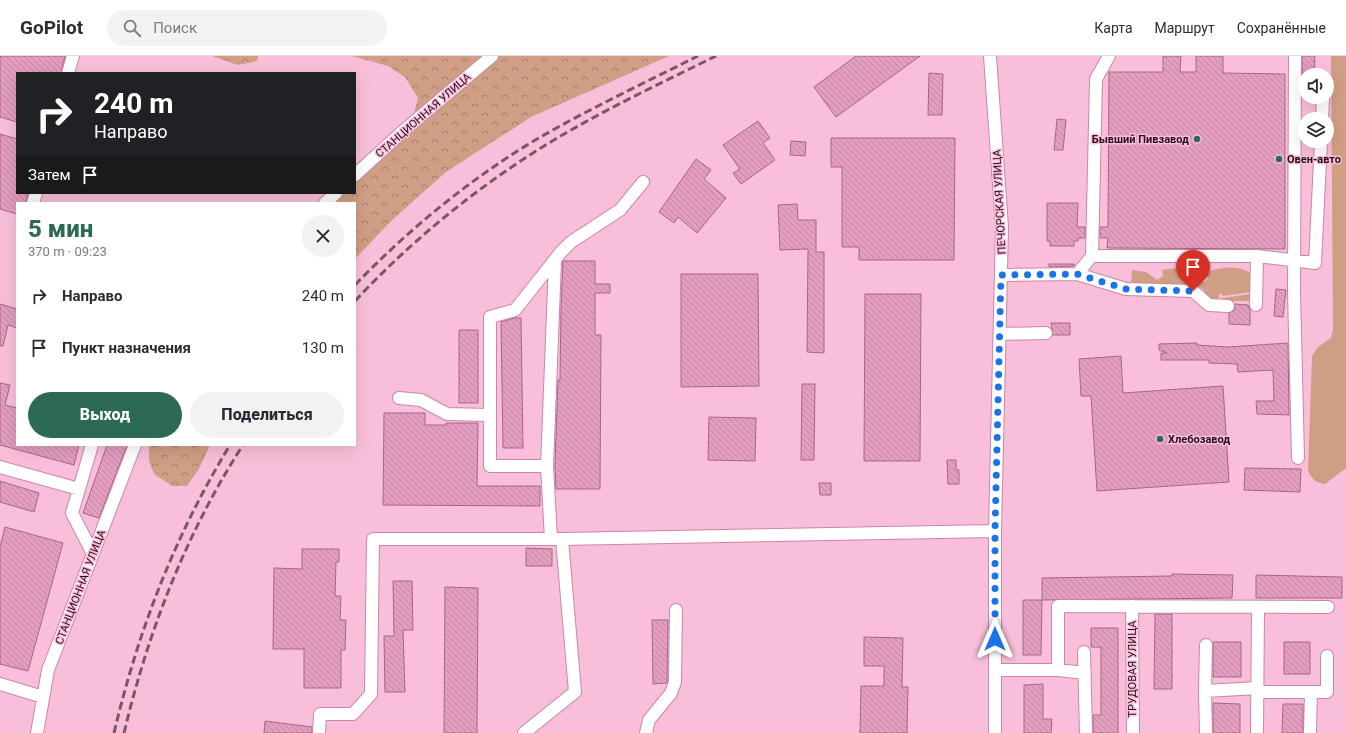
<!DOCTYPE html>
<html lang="ru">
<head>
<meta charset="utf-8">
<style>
	body { margin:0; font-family:Roboto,sans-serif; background:#f2f2f3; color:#2b2b33; height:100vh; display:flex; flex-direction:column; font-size:15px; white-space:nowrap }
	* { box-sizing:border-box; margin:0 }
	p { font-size:13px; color:#7c7c81 }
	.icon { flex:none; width:22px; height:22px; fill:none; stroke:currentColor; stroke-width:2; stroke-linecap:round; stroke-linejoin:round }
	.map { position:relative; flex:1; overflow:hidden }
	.drawer { position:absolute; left:16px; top:146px; width:340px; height:244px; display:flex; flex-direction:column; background:#fff; border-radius:0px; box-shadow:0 4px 16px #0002 }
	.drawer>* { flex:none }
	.guide { position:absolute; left:16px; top:16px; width:340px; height:122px; border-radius:0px; box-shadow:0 4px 16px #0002; background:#202124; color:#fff; overflow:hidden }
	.buttons { position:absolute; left:1298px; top:12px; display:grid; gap:8px }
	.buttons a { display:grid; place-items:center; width:36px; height:36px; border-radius:50%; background:#fff; box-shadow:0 4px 16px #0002; font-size:20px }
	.pin { position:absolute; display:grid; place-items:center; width:34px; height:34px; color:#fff; margin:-41px -17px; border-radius:50% 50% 50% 0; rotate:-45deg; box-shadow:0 0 4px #0007 }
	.pin .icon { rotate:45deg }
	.me { position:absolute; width:44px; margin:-22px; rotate:0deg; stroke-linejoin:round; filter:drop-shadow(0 0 3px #0008) }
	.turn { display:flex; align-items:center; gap:14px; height:84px; padding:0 12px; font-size:18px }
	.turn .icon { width:52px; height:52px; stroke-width:2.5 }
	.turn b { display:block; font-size:28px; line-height:34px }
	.then { display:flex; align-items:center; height:38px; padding:0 12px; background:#0003; gap:8px; font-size:15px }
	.round { display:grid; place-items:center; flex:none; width:42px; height:42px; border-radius:21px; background:#f2f2f3 }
	.overview { display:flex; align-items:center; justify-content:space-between; height:68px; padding:0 12px }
	h1 { font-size:24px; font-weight:800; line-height:30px; color:#2d6a56 }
	.action { display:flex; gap:8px; margin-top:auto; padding:8px 12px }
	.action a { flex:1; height:46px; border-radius:24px; background:#2d6a56; color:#fff; font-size:16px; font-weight:800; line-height:46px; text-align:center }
	.action a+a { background:#f2f2f3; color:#2b2b33 }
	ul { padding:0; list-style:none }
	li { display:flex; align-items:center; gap:12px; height:52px; padding:0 12px }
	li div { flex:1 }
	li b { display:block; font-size:15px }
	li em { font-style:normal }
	header { display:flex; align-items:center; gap:24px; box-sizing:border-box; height:56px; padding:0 20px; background:#fff; border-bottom:1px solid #e1e1e2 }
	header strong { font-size:19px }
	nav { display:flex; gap:22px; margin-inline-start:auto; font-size:14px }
	.search { width:280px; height:36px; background:#f2f2f3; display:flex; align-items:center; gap:10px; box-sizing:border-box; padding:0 14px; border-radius:22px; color:#7c7c81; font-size:15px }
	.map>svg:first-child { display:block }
	.green { fill:#d09e84 }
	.forest { fill:url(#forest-crowns) }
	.building { fill:url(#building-back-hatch); stroke:#a66686 }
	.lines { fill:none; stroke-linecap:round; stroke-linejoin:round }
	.minor-casing { stroke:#ca86a7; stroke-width:14 }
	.minor { stroke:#fff; stroke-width:12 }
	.rail { stroke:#7b5568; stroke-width:3; stroke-dasharray:8 4; stroke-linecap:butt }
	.route { stroke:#1a73e8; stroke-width:7; stroke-dasharray:0 12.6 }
	.poi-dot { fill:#2d6a56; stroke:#f9bfda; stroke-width:1.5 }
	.labels { text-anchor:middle; stroke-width:3; stroke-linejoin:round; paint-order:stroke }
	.street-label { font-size:11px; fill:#29101d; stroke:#f9bfda }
	.poi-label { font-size:11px; font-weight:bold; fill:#29101d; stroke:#f9bfda; text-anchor:start }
</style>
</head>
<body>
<header>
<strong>GoPilot</strong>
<div class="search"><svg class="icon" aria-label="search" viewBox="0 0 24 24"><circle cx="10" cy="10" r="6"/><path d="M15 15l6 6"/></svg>Поиск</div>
<nav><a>Карта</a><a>Маршрут</a><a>Сохранённые</a></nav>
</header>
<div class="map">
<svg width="1346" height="677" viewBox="0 0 1346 677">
	<defs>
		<pattern id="forest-crowns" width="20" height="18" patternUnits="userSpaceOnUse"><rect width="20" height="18" fill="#d09e84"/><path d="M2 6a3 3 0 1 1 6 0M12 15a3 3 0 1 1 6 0" fill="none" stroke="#a97f6b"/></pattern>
		<pattern id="building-back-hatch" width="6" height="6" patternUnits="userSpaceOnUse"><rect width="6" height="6" fill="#e39dbf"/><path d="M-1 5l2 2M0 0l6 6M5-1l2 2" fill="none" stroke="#c386a4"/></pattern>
	</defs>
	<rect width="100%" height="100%" fill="#f9bfda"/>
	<path class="green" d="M1331 0H1346V412L1325 428C1316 427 1311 423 1308 414L1312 300 1318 291 1331 282 1333 274Z
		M1176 212 1177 219H1190L1194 223H1202L1204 227 1208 223 1207 220 1210 215C1223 211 1239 209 1250 217V236L1223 240 1220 237 1218 244H1211L1202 232 1194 229 1131 228 1132 214 1146 216 1157 224 1163 220 1162 214Z
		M1250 238 1249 245H1222V242Z"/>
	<path class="forest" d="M212 0H258L257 5 238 9Z
		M352 0H669L531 61 446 116 391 165 355 203V147H328L338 137H355V121L411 69 418 42 405 21 388 10Z
		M149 389H210L199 413 187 430H172L154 418 149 405Z"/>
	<path class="building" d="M0 0H65L61 17H17V66L0 61Z
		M856 0H920L836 61 814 31Z
		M1163 0H1181L1180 16H1196V0H1223V17L1285 18V193L1107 192 1108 182H1100V171H1108L1109 16H1163Z
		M1302 0H1315L1314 18 1302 17Z
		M929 17 943 18 942 59H928Z
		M1057 63 1066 64 1063 94H1054Z
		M758 65 770 82 763 87 775 104 741 128 733 117 740 113 723 89Z
		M0 78 17 83V137H28L26 147H17V158L0 153Z
		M831 82H955L954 204H859V191H842V111H831Z
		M791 85 806 86 805 100 790 99Z
		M696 103 711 114 704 123 726 142 697 177 678 161 674 167 659 156Z
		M1047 147H1078L1077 171H1085V182H1078V185H1074V190H1050V185H1047Z
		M797 148 798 164H816V196H824V297L807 296 808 193 780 194 778 149Z
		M563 205H595V228H610V237H595V279H601L600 433H556L555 409 558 324H560L561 252Z
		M1049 208H1074V210L1049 211Z
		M681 218H758L759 330 681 331Z
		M1276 233 1286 234 1283 261 1274 260Z
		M865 238H921L920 405H864Z
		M0 248 17 253V272L8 269 3 290H0Z
		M1235 248 1248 249 1250 254V269L1229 268V257L1234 254Z
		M515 262H521L523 392H503L501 266Z
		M1051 267H1070V279H1053Z
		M459 274H478V347H459Z
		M1197 287V289L1228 291 1288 287 1289 359 1257 358 1256 345H1274L1273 314 1238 316 1237 308 1209 307V304H1161V297H1167L1159 294V288Z
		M1121 300 1123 337 1223 330 1229 426 1097 435 1091 340H1081L1079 303Z
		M0 327 10 329 5 349 17 352V389H79L74 409 0 389Z
		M802 328H815L814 404H801Z
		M384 357H425V369H446V367H478L477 430H540V450L383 449Z
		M709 361 756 362 755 405 708 404Z
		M107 389H127L99 462 83 457Z
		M947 404H956V414H959V428H948Z
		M1245 412 1301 413 1300 436 1244 434Z
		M0 425 39 437 34 456 0 446Z
		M819 427H831V439H820Z
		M5 471 63 487 28 615 0 608V491Z
		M526 492 552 493V510H526Z
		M302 493H339V506H336L335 540H341L340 564H346L345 594H341V632H304V593H273L274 512 302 513Z
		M1172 518 1233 519 1232 542 1042 544V522L1172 520Z
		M1256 519 1342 521V542H1256Z
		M393 525H412L413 574H403L405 636H385L384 580H394Z
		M445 531 478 532 477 677H444Z
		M1023 544H1042L1041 599H1023Z
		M1155 558H1172V633H1154Z
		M652 564H668L667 627 653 628Z
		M1091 572H1118V677H1093V659H1101V591H1091Z
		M864 581 903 582 902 631H908L907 677H860L861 630H884V610H864Z
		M1213 586H1241V621H1213Z
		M1284 586H1310V618H1284Z
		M1043 628V663H1052L1051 677H1024V629Z
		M1213 647 1240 648V677H1213Z
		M1283 648H1303V677H1282Z
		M265 665 312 671V677H264Z"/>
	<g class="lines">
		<g class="minor-casing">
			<path id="minor" d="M990 0 1002 171 995 475V677
				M1295 0 1294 235 1298 402
				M68 17 73 0
				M1322 63 1323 43
				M355 119 402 76 492 0
				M33 147 36 137
				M325 147 336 137
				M1092 200H1257L1315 207 1321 85
				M1077 218 1092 200 1096 23 1109 0
				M1001 219 1077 218 1126 233 1193 235 1209 249 1228 250
				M1256 249 1257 200
				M1000 278 1046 277
				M399 342 421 344 447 358 490 359
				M92 389 72 457 93 498
				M547 410H490V261L515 254 561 196 571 186 620 154 643 126
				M0 411 79 433
				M551 483 547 410 555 205
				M1132 550 1133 677
				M1206 589 1205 635 1258 632
				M1084 596 1086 677
				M995 614H1058L1085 617
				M1058 614V550L1328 551
				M0 628 43 641
				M1205 635 1206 677
				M1258 636H1327V600
				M37 677 48 614 135 389
				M319 677 320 658H353L371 638 373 483H562L995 475
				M524 677 575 636 562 483
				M646 677 649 664 671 637 675 626 676 554
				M1257 677 1258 551
				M1310 677 1311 636"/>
		</g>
		<use href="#minor" class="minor"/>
		<path class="rail" d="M355 229C409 173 470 123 537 83 589 53 644 27 698 0
			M355 245C408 188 470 137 536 95 593 59 655 30 716 0
			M114 677C138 575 175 479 230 389
			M124 677C148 576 186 477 243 389"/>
	</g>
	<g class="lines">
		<path class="route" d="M995 583V474L1001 219 1077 218 1126 233 1193 235"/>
	</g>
	<g class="poi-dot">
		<circle cx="1197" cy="83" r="4"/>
		<circle cx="1279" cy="103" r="4"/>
		<circle cx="1160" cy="383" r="4"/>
	</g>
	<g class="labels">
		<g class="street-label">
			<text transform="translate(423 59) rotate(-41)" y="4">СТАНЦИОННАЯ УЛИЦА</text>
			<text transform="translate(999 146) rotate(-93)" y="4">ПЕЧОРСКАЯ УЛИЦА</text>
			<text transform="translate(80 531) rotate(-69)" y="4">СТАНЦИОННАЯ УЛИЦА</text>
			<text transform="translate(1132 613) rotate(-90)" y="4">ТРУДОВАЯ УЛИЦА</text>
		</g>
		<g class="poi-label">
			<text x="1189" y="87" text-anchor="end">Бывший Пивзавод</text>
			<text x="1287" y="107">Овен-авто</text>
			<text x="1168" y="387">Хлебозавод</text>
		</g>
	</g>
</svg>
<div class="buttons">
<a><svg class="icon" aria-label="sound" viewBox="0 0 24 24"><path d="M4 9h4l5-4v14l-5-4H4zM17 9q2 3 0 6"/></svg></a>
<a><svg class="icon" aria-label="layers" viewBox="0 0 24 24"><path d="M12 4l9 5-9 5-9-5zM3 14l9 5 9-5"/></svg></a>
</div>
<div class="pin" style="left:1193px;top:235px;background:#d93025"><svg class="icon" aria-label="arrive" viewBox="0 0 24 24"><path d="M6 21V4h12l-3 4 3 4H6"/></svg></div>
<svg class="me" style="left:995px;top:583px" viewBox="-20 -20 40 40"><path d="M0-17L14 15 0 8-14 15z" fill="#1a73e8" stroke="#fff" stroke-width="4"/></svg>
<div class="guide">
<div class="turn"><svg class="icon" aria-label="right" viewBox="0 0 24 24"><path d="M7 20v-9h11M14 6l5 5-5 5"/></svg><div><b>240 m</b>Направо</div></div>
<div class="then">Затем<svg class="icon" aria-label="arrive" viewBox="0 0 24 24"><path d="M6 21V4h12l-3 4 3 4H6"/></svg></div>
</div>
<section class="drawer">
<div class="overview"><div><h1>5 мин</h1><p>370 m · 09:23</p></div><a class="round"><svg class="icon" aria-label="close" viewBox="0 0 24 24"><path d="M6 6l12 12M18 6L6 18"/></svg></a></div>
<ul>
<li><svg class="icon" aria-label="right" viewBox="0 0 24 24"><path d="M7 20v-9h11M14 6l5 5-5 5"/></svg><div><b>Направо</b></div><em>240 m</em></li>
<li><svg class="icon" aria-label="arrive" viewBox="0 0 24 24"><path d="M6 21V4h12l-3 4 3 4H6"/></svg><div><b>Пункт назначения</b></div><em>130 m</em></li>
</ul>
<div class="action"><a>Выход</a><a>Поделиться</a></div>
</section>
</div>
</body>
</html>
